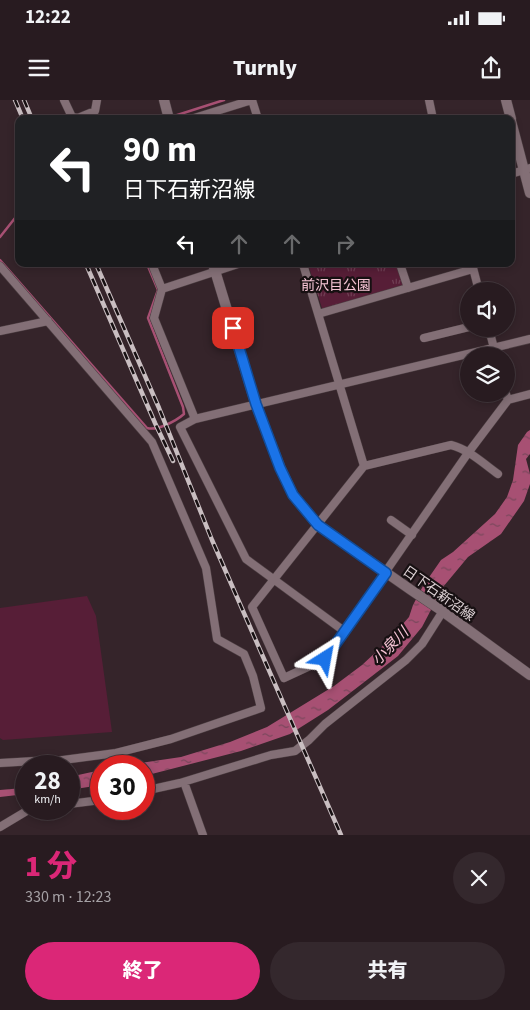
<!DOCTYPE html>
<html lang="ja">
<head>
<meta charset="utf-8">
<style>
	body { margin:0; font-family:"Source Sans 3","Noto Sans JP",sans-serif; background:#34282d; color:#f1f3f6; height:100vh; display:flex; flex-direction:column; font-size:19px; white-space:nowrap }
	* { box-sizing:border-box; margin:0 }
	p { font-size:16px; color:#a5a1a5 }
	.icon { flex:none; width:28px; height:28px; fill:none; stroke:currentColor; stroke-width:2; stroke-linecap:round; stroke-linejoin:round }
	.map { position:relative; height:735px; overflow:hidden }
	.panel { display:flex; flex-direction:column; background:#281b20; flex:1 }
	.panel>* { flex:none }
	.hud { position:absolute; left:15px; top:15px; width:500px; height:152px; border-radius:10px; box-shadow:0 2px 8px #0003,0 0 0 1px #44393e; background:#202124; color:#fff; overflow:hidden }
	.controls { position:absolute; left:460px; top:182px; display:grid; gap:10px }
	.controls a { display:grid; place-items:center; width:55px; height:55px; border-radius:50%; background:#281b20; box-shadow:0 2px 8px #0003,0 0 0 1px #44393e; font-size:25px }
	.speed { position:absolute; left:15px; top:655px; display:flex; gap:10px; font-size:25px; font-weight:700; text-align:center }
	.speed>* { display:grid; place-content:center; width:65px; height:65px; border-radius:50%; background:#281b20; box-shadow:0 2px 8px #0003,0 0 0 1px #44393e; line-height:1 }
	.speed small { font-size:12px; font-weight:400 }
	.speed .limit { border:8px solid #d22; background:#fff; color:#111 }
	.pin { position:absolute; display:grid; place-items:center; width:42px; height:42px; color:#fff; margin:-21px; border-radius:10px; box-shadow:0 2px 8px #0006 }
	.me { position:absolute; width:55px; margin:-28px; rotate:34deg; stroke-linejoin:round; filter:drop-shadow(0 0 4px #0008) }
	.turn { display:flex; align-items:center; gap:18px; height:105px; padding:0 25px; font-size:22px }
	.turn .icon { width:65px; height:65px; stroke-width:2.5 }
	.turn b { display:block; font-size:35px; line-height:42px }
	.lanes { display:flex; align-items:center; height:48px; padding:0 25px; background:#0003; justify-content:center; gap:25px; direction:ltr }
	.lanes .off { opacity:.35 }
	.round { display:grid; place-items:center; flex:none; width:52px; height:52px; border-radius:26px; background:#34282d }
	.head { display:flex; align-items:center; justify-content:space-between; height:85px; padding:0 25px }
	h1 { font-size:30px; font-weight:800; line-height:38px; color:#db2777 }
	.cta { display:flex; gap:10px; margin-top:auto; padding:10px 25px }
	.cta a { flex:1; height:58px; border-radius:30px; background:#db2777; color:#fff; font-size:20px; font-weight:800; line-height:58px; text-align:center }
	.cta a+a { background:#34282d; color:#f1f3f6 }
	.status { display:flex; justify-content:space-between; align-items:center; height:35px; padding:0 25px; background:#281b20; direction:ltr }
	.status svg { height:14px; fill:currentColor }
	header { display:flex; justify-content:space-between; align-items:center; height:65px; padding:0 25px; background:#281b20; font-size:22px; font-weight:800 }
	.map>svg:first-child { display:block }
	.grass { fill:#571e37 }
	.park { fill:url(#park-tufts) }
	.water { fill:url(#water-ripples) }
	.lines { fill:none; stroke-linecap:round; stroke-linejoin:round }
	.stream { stroke:#a75073; stroke-width:2.5 }
	.street-casing { stroke:#4e4044; stroke-width:9 }
	.secondary-casing { stroke:#4e4044; stroke-width:11 }
	.street { stroke:#836f76; stroke-width:8 }
	.secondary { stroke:#836f76; stroke-width:10 }
	.rail-casing { stroke:#c9bec1; stroke-width:4.5 }
	.rail { stroke:#171012; stroke-width:2.5; stroke-dasharray:8; stroke-linecap:butt }
	.route-casing { stroke:#114b97; stroke-width:12 }
	.route { stroke:#1a73e8; stroke-width:9 }
	.labels { text-anchor:middle; stroke-width:4.5; stroke-linejoin:round; paint-order:stroke }
	.park-label { font-size:14px; fill:#f6c4d5; stroke:#171012 }
	.street-label { font-size:14px; fill:#dbd0d3; stroke:#171012 }
	.water-label { font-size:15px; font-style:italic; fill:#f6c4d5; stroke:#171012 }
</style>
</head>
<body>
<div class="status"><b>12:22</b><svg viewBox="0 0 49 12"><path d="M0 12V9h3v3zM5 12V6h3v6zM10 12V3h3v9zM15 12V0h3v12zM26 1h20v11H26zM47 4h2v5h-2z"/></svg></div>
<header><svg class="icon" aria-label="menu" viewBox="0 0 24 24"><path d="M4 6h16M4 12h16M4 18h16"/></svg>Turnly<svg class="icon" aria-label="share" viewBox="0 0 24 24"><path d="M12 15V3M7 8l5-5 5 5M5 13v7h14v-7"/></svg></header>
<div class="map">
<svg width="530" height="735" viewBox="0 0 530 735">
	<defs>
		<pattern id="park-tufts" width="24" height="20" patternUnits="userSpaceOnUse" patternTransform="scale(1.25)"><rect width="24" height="20" fill="#571e37"/><path d="M3 7l-1-3M5 7V3M7 7l1-3M15 17l-1-3M17 17v-4M19 17l1-3" fill="none" stroke="#6f3e53"/></pattern>
		<pattern id="water-ripples" width="26" height="14" patternUnits="userSpaceOnUse" patternTransform="scale(1.25)"><rect width="26" height="14" fill="#a75073"/><path d="M2 4q2-2 4 0t4 0M15 11q2-2 4 0t4 0" fill="none" stroke="#7a485c"/></pattern>
	</defs>
	<rect width="100%" height="100%" fill="#35242a"/>
	<path class="grass" d="M87 496 96 516 112 632 3 640 0 638V508Z"/>
	<path class="park" d="M308 164H397L403 183 401 187 326 209 322 208Z"/>
	<path class="water" d="M530 330V354L526 359 530 374V384L524 401 501 434 468 457 443 487 422 527 398 556 328 610 290 634 241 651 144 676V666H120L181 657 230 642 267 627 334 586 362 565 389 540 409 517 413 505 423 486 441 460 453 452 495 414 507 397 513 380 518 345 527 332Z
		M101 670V685L69 690V677Z
		M26 687V694L0 697V690L23 688Z"/>
	<g class="lines">
		<path class="stream" d="M171 17 224 0
			M0 137 19 113
			M0 160 147 328C157 331 176 321 184 314L183 307 148 218 158 190 147 164"/>
		<g class="street-casing">
			<path id="street" d="M64 0 72 17 78 18 95 11 97 0
				M252 0 258 19
				M429 0 433 19
				M191 19 252 0
				M511 74 530 68
				M152 164 162 189 154 218 195 319 530 239
				M303 164 364 366 252 507 284 578 325 559 468 353 508 300 506 294
				M400 164 408 188
				M472 164 479 191
				M162 189 238 164
				M318 214 473 169
				M489 229 496 256
				M0 231 48 221
				M424 238 469 227
				M508 300 530 294
				M195 319 180 327 246 459 344 531
				M364 366 451 345C468 349 484 364 498 374
				M391 420 412 435
				M0 663 35 661 48 662 116 653 171 639 261 608 253 576 244 554 217 539 206 468 152 342 0 166
				M184 682 203 735
				M144 691 180 683 271 655 295 651 309 640 325 624 406 560 422 544 443 511
				M69 704 101 700
				M0 727 30 709"/>
		</g>
		<g class="secondary-casing">
			<path id="secondary" d="M164 0 169 19
				M506 0 511 19
				M511 21 530 93
				M213 164 256 305 280 367 293 395 318 425 411 490 438 508 530 575"/>
		</g>
		<use href="#street" class="street"/>
		<use href="#secondary" class="secondary"/>
		<g class="rail-casing">
			<path id="rail" d="M15 0 23 19
				M24 0 32 19
				M86 164 155 323 173 361
				M96 164 159 308 212 440 341 735"/>
		</g>
		<use href="#rail" class="rail"/>
	</g>
	<g class="lines">
		<g class="route-casing">
			<path id="route" d="M233 228 256 304 280 368 293 395 318 425 386 473 325 559"/>
		</g>
		<use href="#route" class="route"/>
	</g>
	<g class="labels">
		<g class="park-label">
			<text x="336" y="190">前沢目公園</text>
		</g>
		<g class="street-label">
			<text transform="translate(439 493) rotate(35)" y="5">日下石新沼線</text>
		</g>
		<g class="water-label">
			<text transform="translate(390 546) rotate(-46)" y="5">小泉川</text>
		</g>
	</g>
</svg>
<div class="controls">
<a><svg class="icon" aria-label="sound" viewBox="0 0 24 24"><path d="M4 9h4l5-4v14l-5-4H4zM17 9q2 3 0 6"/></svg></a>
<a><svg class="icon" aria-label="layers" viewBox="0 0 24 24"><path d="M12 4l9 5-9 5-9-5zM3 14l9 5 9-5"/></svg></a>
</div>
<div class="speed"><div>28<small>km/h</small></div><div class="limit">30</div></div>
<div class="pin" style="left:233px;top:228px;background:#d93025"><svg class="icon" aria-label="arrive" viewBox="0 0 24 24"><path d="M6 21V4h12l-3 4 3 4H6"/></svg></div>
<svg class="me" style="left:325px;top:559px" viewBox="-20 -20 40 40"><path d="M0-17L14 15 0 8-14 15z" fill="#1a73e8" stroke="#fff" stroke-width="4"/></svg>
<div class="hud">
<div class="turn"><svg class="icon" aria-label="left" viewBox="0 0 24 24"><path d="M17 20v-9H6M10 6l-5 5 5 5"/></svg><div><b>90 m</b>日下石新沼線</div></div>
<div class="lanes"><svg class="icon" aria-label="left" viewBox="0 0 24 24"><path d="M17 20v-9H6M10 6l-5 5 5 5"/></svg><svg class="icon off" aria-label="ahead" viewBox="0 0 24 24"><path d="M12 20V5M6 11l6-6 6 6"/></svg><svg class="icon off" aria-label="ahead" viewBox="0 0 24 24"><path d="M12 20V5M6 11l6-6 6 6"/></svg><svg class="icon off" aria-label="right" viewBox="0 0 24 24"><path d="M7 20v-9h11M14 6l5 5-5 5"/></svg></div>
</div>
</div>
<section class="panel">
<div class="head"><div><h1>1 分</h1><p>330 m · 12:23</p></div><a class="round"><svg class="icon" aria-label="close" viewBox="0 0 24 24"><path d="M6 6l12 12M18 6L6 18"/></svg></a></div>
<div class="cta"><a>終了</a><a>共有</a></div>
</section>
</body>
</html>
